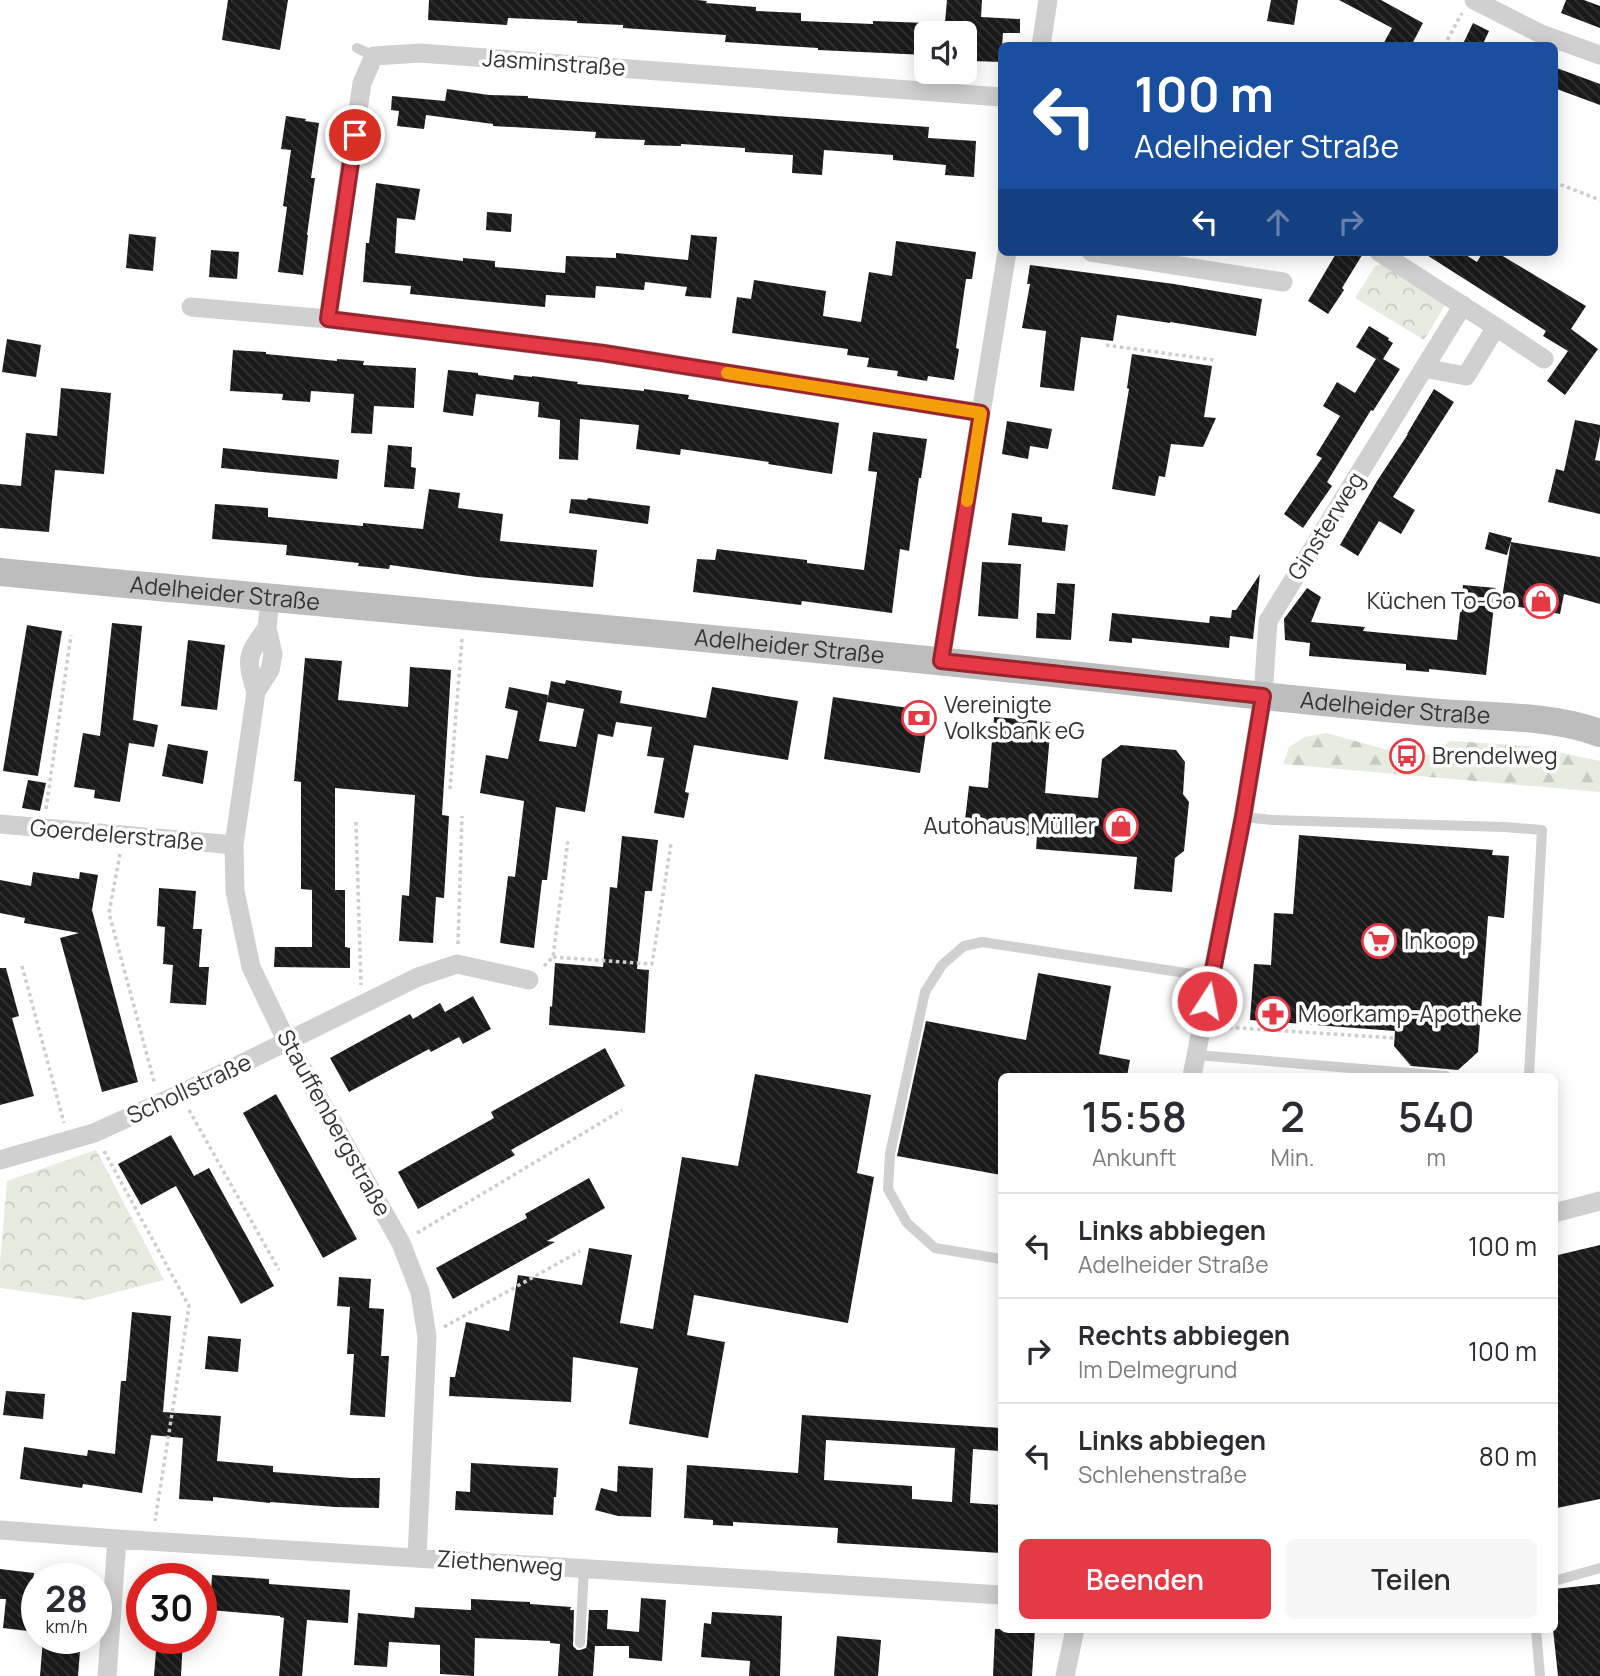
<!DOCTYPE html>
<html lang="de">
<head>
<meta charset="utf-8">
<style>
	body { margin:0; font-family:Manrope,sans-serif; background:#f7f7f7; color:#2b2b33; height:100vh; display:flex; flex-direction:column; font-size:26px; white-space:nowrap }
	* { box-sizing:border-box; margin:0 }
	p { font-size:23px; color:#7c7c81 }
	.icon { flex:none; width:38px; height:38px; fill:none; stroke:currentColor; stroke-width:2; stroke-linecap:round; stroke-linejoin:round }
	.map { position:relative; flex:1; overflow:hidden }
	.panel { position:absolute; left:998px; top:1073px; width:560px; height:560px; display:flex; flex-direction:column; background:#fff; border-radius:10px; box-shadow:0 4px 18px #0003 }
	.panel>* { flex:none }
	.banner { position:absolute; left:998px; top:42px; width:560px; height:214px; border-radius:10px; box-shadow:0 4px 18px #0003; background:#1a4fa0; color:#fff; overflow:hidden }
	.tools { position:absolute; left:914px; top:21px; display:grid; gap:14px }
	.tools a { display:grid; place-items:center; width:63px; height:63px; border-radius:10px; background:#fff; box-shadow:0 4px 18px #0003; font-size:35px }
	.speed { position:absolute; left:21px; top:1563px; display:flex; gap:14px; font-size:35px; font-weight:700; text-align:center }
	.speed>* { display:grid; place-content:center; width:91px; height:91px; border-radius:50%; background:#fff; box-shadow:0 4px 18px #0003; line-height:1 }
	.speed small { font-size:18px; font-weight:400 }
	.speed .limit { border:10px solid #d22; background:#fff; color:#111 }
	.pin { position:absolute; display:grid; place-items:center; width:60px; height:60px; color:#fff; margin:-30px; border:4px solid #fff; border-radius:50%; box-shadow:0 2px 7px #0007 }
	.me { position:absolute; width:77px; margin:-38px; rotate:11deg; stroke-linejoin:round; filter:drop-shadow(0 0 5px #0008) }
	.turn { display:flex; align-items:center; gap:24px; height:147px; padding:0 21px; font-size:32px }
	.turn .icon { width:91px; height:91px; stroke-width:2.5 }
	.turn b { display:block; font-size:49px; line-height:60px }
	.lanes { display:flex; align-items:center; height:66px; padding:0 21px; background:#0003; justify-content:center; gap:35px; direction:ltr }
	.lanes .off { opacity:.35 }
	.eta { display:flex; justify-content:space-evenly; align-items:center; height:119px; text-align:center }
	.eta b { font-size:42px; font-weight:600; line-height:49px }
	.cta { display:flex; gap:14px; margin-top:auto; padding:14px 21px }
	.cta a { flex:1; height:80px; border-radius:10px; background:#e63946; color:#fff; font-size:28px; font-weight:600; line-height:80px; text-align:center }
	.cta a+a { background:#f7f7f7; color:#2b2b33 }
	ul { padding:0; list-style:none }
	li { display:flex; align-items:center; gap:21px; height:105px; padding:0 21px; border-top:2px solid #e1e1e2 }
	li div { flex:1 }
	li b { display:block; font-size:26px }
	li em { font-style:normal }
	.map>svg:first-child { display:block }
	.forest { fill:url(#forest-firs) }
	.park { fill:url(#park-crowns) }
	.building { fill:url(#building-back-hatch); fill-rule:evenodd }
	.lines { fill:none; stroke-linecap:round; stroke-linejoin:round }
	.path { stroke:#cdcdcd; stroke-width:3.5; stroke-dasharray:3.5 3.5; stroke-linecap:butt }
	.service { stroke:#d0d0d0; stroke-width:10 }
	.minor { stroke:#d0d0d0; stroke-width:19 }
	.secondary { stroke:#bdbdbd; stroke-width:28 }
	.route-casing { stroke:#96252e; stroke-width:18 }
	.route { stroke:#e63946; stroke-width:12 }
	.slow { stroke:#f59e0b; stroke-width:12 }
	.labels { text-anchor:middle; stroke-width:7; stroke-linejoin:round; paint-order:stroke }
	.street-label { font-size:23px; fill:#333; stroke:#fff }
	.poi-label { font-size:23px; fill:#333; stroke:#fff; text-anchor:start }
</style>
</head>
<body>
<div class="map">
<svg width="1600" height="1676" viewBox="0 0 1600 1676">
	<defs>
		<pattern id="forest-firs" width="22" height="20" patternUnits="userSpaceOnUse" patternTransform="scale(1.75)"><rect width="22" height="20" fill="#e6ecdf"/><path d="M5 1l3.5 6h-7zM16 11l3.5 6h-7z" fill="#c6cbc0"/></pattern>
		<pattern id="park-crowns" width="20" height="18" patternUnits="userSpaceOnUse" patternTransform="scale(1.75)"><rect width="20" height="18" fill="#e6ecdf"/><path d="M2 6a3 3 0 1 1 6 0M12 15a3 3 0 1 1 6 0" fill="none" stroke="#c6cbc0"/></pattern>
		<pattern id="building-back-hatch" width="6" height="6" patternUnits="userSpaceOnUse" patternTransform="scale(1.75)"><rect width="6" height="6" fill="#1a1a1a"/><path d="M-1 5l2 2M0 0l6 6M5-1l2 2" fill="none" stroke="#333"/></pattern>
	</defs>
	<rect width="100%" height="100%" fill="#fff"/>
	<path class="forest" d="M1326 733 1388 750 1431 755 1450 741 1529 746 1600 761V792L1283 764 1289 747 1305 737Z"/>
	<path class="park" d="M1385 263 1447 302 1424 340 1355 298 1375 266Z
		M96 1150 164 1280 86 1300 0 1288V1263L7 1181Z"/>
	<path class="building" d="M228 0H288L280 50 222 40Z
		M429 0H697L707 1 706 3 756 7V11L801 13V21L873 24V21L926 23V55L818 50V48L725 42 726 35 623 28V25L577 23V21L508 18 507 25 428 20Z
		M947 0H982L981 17 1020 19V33H1003L1001 62 973 61 974 33H944Z
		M1271 0H1298L1294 25 1267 21Z
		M1339 0H1381L1423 23 1411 46H1382L1392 28Z
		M1566 0H1584L1600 6V28L1561 13Z
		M1473 23 1489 31 1482 46H1462Z
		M1554 67 1600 84V105L1554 88Z
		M447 89 489 95 528 96V98L929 127 928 138 976 141 974 177 945 175 946 165 893 160V155L824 150 822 175 792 173 793 155 745 152V148L681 144V146L644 145 645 140 595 138 596 132 493 126V124L426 115 424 129 397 126 399 111 391 110 392 96 445 101Z
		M286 116 306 119 305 121 319 123 311 178H315L307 235H308L303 275 278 272 287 207 283 206 291 150 281 149Z
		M376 183 420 189 415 220 397 218 395 253 463 261V258L495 261V267L565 273 566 256 616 258V253L688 260 691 235 717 237 711 298 685 296 687 287 645 282 644 290 596 286 595 298 546 295 545 307 410 294 411 286 363 282 366 243H369Z
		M487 212 512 214 511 232 486 230Z
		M129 234 156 237 153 271 126 268Z
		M896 241 976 252 972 279H966L956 348 959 349 954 380 928 376 927 381 897 376 898 371 867 367 869 358 847 355 848 349 732 333 737 297 751 299 754 280 826 291 823 316 861 322 869 272 892 276Z
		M211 250 239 252 237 279 209 277Z
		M1337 252H1364L1342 288 1344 290 1328 314 1308 301Z
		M1422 252H1461L1477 262 1483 252H1496L1586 306 1571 329 1598 349 1565 395 1547 381 1568 351 1543 336 1546 331Z
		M1030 265 1174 284 1262 299 1256 336 1170 322V323L1117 315 1113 341 1081 337 1074 391 1040 387 1046 331 1022 328 1030 284H1027Z
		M1369 326 1389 338 1388 340 1393 343 1383 359 1400 369 1373 411 1371 410 1327 482 1332 486 1303 528 1284 514 1322 458 1316 455 1340 416 1323 406 1337 382 1355 393 1376 359 1356 347Z
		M7 339 41 345 36 377 2 372Z
		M233 350 266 352V354L337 361V359L364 361 363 365 416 368 414 408 374 406 372 434 351 433 354 394 311 391 310 402 282 400 283 394 230 391Z
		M1132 354 1212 366 1204 417 1216 418 1203 447 1171 444 1165 477 1159 476 1155 496 1112 489 1129 389 1127 388Z
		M448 370 478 373V375L513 380 514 375 532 377V376L578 382 577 384 644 391V389L689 395 688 399 839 423 832 474 768 464 769 462 681 449 680 455 636 449 639 425 580 419 578 460 559 459 560 420 538 417 539 402 476 394 473 416 443 412Z
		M61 388 111 393 104 474 55 470 49 532 0 528V484L21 486 26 433 57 436Z
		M1434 389 1454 402 1393 497 1415 510 1401 534 1379 521 1358 556 1340 545 1377 481 1408 434H1407Z
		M1575 420 1600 425V436L1595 460 1600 461V514L1548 502 1556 469 1564 471Z
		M1007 421 1052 429 1048 449 1030 446 1028 459 1002 454Z
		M873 432 927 439 921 478H919L909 551 900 549 892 613 802 601 801 605 693 592 697 559 715 560 717 549 807 560V563L864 570 877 472 868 471Z
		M388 445 412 447 411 467 416 468 414 489 384 487Z
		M223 448 339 460 337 479 221 468Z
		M429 489 460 493 458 508 503 514 500 541 597 550 593 587 477 577 390 565 389 569 358 566 359 563 286 555 287 545 212 539 215 504 268 508V517L363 526V523L423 529Z
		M588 498 650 506 648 524 569 513 571 499 587 500Z
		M1012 513 1042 517V522L1068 525 1065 551 1008 545Z
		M1489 532 1512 538 1507 555 1485 549Z
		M1511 542 1600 557V604L1564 594 1560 614 1501 604Z
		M982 562 1021 564 1018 619 978 616Z
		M1260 574 1253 639 1230 636 1229 648 1132 638V643L1109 641 1112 613 1209 623 1210 616 1231 618 1232 610H1236Z
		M1057 583 1075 584 1071 640 1036 638 1037 613 1055 614Z
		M1463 585 1496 588 1486 675 1429 669V672L1406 670V664L1309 656 1310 643 1285 640 1284 619 1307 588 1321 597 1311 622 1365 627 1363 631 1457 640Z
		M112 623 142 626 133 720 158 725 154 747 129 743 120 802 94 798 95 790 74 787 83 733 100 736Z
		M27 625 62 631 38 776 3 771Z
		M188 640 225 645 217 710 181 706Z
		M305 658 342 661 338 700 408 707 410 667 451 670 442 815 449 816 444 898 436 897 433 943 399 941 402 895 409 896 415 795 335 788V890H345V947L350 948V968L274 967 275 947H312V890L301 889V782L294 781Z
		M566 680 622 691 620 703 706 718 712 687 798 701 788 760 694 745 685 792 689 793 684 818 654 813 664 758 647 756 652 727 616 722 613 737 598 734 585 812 556 807 547 880H542L534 948 500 943 508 876 515 877 524 801 480 793 486 755 508 759 518 711 505 708 509 687 548 695 547 702 551 681 565 684ZM547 702 584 709 576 747 539 741Z
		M833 697 929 711 920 773 824 759Z
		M994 717 1051 722 1045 793 1098 798 1102 759 1121 745 1176 750 1185 762 1183 794 1189 802 1184 851 1175 858 1172 892 1134 889 1137 857 1036 849 1037 836 1022 835 1023 825 965 820 969 786 988 788Z
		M168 744 208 751 203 784 162 776Z
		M28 780 46 783 40 811 22 808Z
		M1299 835 1493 850 1492 855 1509 856 1504 918 1488 916 1478 1052 1458 1070 1411 1066 1394 1046 1395 1031 1250 1020 1254 964 1271 965 1274 913 1293 914Z
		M622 836 658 840 652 891H645L637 969 649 970 645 1033 549 1025 550 1006 552 1007 555 963 603 967 610 887 617 888Z
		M33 872 79 879 80 872 98 875 92 910 138 1082 102 1092 60 938 79 933 24 923 25 918 0 913V880L31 886Z
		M159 888 196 891 193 929H202L199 967H209L206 1005 170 1003 173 965 163 964 165 927 157 926Z
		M0 968H6L19 1016 12 1018 34 1096 0 1105Z
		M1038 973 1111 986 1099 1054 1130 1060 1127 1076H1001V1175L897 1156 926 1021 1026 1040Z
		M473 996 491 1029 463 1044 459 1037 431 1052 429 1049 349 1092 330 1058 410 1014 413 1019 440 1003 445 1012Z
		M605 1048 625 1086 511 1150 515 1155 418 1209 398 1172 494 1118 491 1112Z
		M755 1074 871 1095 857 1173 874 1177 848 1323 694 1295 687 1335 725 1342 708 1438 629 1424 638 1368 573 1357 571 1402 449 1396 450 1377H455L466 1322 509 1331 518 1275 582 1285 589 1248 632 1255 620 1323 653 1329 682 1157 738 1166Z
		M276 1094 357 1239 323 1258 243 1113Z
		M171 1135 194 1176 209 1168 274 1286 241 1304 176 1186 141 1205 118 1164Z
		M589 1178 605 1208 547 1241 555 1242 453 1299 436 1268 527 1218 525 1214Z
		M1600 1245V1499L1557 1508 1554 1492V1256Z
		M339 1277 371 1279 369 1308 384 1309 381 1356H389L385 1417 350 1415 354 1354H347L350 1307 337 1306Z
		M132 1312 171 1316 163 1412 221 1416 217 1461 273 1466V1472L351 1478H380L379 1508 335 1507 270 1502V1503L213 1497V1501L179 1499 183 1438 151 1435 142 1493 83 1484 82 1488 20 1479 24 1447 87 1456 88 1450 115 1454 121 1381H126Z
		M208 1336 241 1339 238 1372 205 1369Z
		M6 1391 45 1394 43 1419 3 1415Z
		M802 1415 1001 1428 1000 1451 973 1449 970 1503 1001 1505V1553L837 1543 838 1528 733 1522V1526L713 1525V1520L684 1518 687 1465 798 1473ZM826 1440 955 1448 952 1502 912 1499V1486L824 1480Z
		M471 1463 558 1468 556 1497H554L553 1515 455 1510 456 1491 470 1492Z
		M618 1466 653 1468 651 1517 618 1516 595 1510 601 1488 617 1492Z
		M0 1569 34 1573 28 1631 3 1628 6 1599H0Z
		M212 1575 269 1579V1584L350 1590 348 1623 307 1620 302 1676H279L284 1618 280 1617V1616L210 1610Z
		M1600 1584V1676H1558L1553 1629 1554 1589Z
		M641 1598 666 1600 662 1661 629 1658V1646H595L593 1676H558L560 1644 550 1643V1641L475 1638 474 1676 440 1674V1645L389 1642 387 1667 354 1665 358 1613 414 1618 415 1607 471 1610V1599L530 1602V1604L571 1607 570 1610H574L573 1646 577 1650H580L586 1648 587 1644 589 1610H608L607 1629 639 1632Z
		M712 1612 782 1616 780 1676H749L750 1661 701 1657 704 1623 711 1624Z
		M995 1629H1035L1032 1676H993Z
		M837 1636 881 1640 878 1676H834Z
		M43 1638H81L78 1676H40Z
		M157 1638H183L181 1676H154Z"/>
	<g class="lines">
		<path class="path" d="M1444 46 1462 13
			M1554 182 1600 200
			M1106 345 1214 360
			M450 789 462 638
			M46 809 71 635
			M356 822 361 985
			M120 854 109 913 155 1085
			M458 944 462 816
			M553 957 652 964 671 844
			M22 966 64 1123
			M544 966 553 957 568 840
			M1222 1027 1395 1038
			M189 1110 279 1270
			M104 1151 189 1306 155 1521
			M417 1233 622 1110
			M444 1327 580 1251"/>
		<path class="service" d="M357 48 374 56
			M1243 817 1273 820 1504 827 1542 830 1529 1076
			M1197 1055 1446 1076
			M1001 1259 935 1248 907 1223 888 1189 890 1154 925 992 942 965 964 946 982 942 1212 977
			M1554 1581 1600 1568
			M1536 1629 1540 1676
			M580 1643 584 1568"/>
		<path class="minor" d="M1474 0 1541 34 1600 55
			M1041 46 1048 0
			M1091 252 1283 282
			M1379 252 1496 327 1544 359
			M191 307 328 319 603 353 981 413
			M328 319 362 83 374 56 420 53 1001 97
			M1424 368 1466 376 1496 327
			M270 598 267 628 273 654 270 670 256 692 234 845 235 891 251 967 287 1042 401 1243 420 1292 427 1337 417 1558
			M941 661 1007 252
			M256 692C246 659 246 656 267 628
			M0 824 234 845
			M1192 1076 1243 817 1263 696 1268 621 1463 305
			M0 1160 94 1133 180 1094 418 977 457 964 529 980
			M1554 1213 1600 1201
			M0 1530 117 1539 1001 1595
			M107 1676 117 1539
			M1065 1676 1075 1629"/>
		<path class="secondary" id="s1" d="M0 572C400 611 800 644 1199 689 1279 698 1360 706 1440 713 1493 717 1550 715 1600 733"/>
	</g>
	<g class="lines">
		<g class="route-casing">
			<path id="route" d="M355 135 328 319 603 353 981 413 941 661 1263 696 1243 817 1207 1001"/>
		</g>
		<use href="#route" class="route"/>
		<path class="slow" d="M727 373 981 413 967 501"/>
	</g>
	<defs>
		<g id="shop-ring" transform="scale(1.75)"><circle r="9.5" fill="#fff" stroke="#e63946" stroke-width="1.5"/><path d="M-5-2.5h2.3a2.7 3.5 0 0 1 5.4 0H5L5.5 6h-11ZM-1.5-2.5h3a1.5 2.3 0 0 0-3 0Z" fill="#e63946"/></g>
		<g id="bank-ring" transform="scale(1.75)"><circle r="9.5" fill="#fff" stroke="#e63946" stroke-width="1.5"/><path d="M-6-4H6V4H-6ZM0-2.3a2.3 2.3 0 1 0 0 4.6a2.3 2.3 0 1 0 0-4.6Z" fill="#e63946"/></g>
		<g id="bus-ring" transform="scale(1.75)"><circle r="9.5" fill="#fff" stroke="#e63946" stroke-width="1.5"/><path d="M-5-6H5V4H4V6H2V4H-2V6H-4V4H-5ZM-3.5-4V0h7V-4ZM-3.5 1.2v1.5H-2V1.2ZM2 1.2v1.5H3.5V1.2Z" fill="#e63946"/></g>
		<g id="supermarket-ring" transform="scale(1.75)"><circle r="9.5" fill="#fff" stroke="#e63946" stroke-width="1.5"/><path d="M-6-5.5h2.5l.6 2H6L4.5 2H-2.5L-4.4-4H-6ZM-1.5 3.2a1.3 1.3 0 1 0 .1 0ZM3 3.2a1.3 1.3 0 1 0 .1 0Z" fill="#e63946"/></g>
		<g id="pharmacy-ring" transform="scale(1.75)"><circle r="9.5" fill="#fff" stroke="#e63946" stroke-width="1.5"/><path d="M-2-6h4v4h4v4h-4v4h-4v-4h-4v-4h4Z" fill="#e63946"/></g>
	</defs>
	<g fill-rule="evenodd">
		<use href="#shop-ring" x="1541" y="601"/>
		<use href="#bank-ring" x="919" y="718"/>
		<use href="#bus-ring" x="1407" y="756"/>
		<use href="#shop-ring" x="1121" y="826"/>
		<use href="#supermarket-ring" x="1379" y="941"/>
		<use href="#pharmacy-ring" x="1273" y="1014"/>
	</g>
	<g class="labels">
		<g class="street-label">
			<text transform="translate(554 63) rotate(4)" y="8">Jasminstraße</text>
			<text transform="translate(1326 526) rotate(-58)" y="8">Ginsterweg</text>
			<text dy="8" stroke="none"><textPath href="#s1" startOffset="226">Adelheider Straße</textPath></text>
			<text dy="8" stroke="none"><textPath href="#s1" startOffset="793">Adelheider Straße</textPath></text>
			<text dy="8" stroke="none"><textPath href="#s1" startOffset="1402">Adelheider Straße</textPath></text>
			<text transform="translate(117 835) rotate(5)" y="8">Goerdelerstraße</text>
			<text transform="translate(189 1089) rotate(-25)" y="8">Schollstraße</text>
			<text transform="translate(334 1123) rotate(61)" y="8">Stauffenbergstraße</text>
			<text transform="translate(500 1563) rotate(4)" y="8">Ziethenweg</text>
		</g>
		<g class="poi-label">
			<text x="1516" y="609" text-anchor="end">Küchen To-Go</text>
			<text x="944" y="713">Vereinigte<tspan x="944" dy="26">Volksbank eG</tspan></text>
			<text x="1432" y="764">Brendelweg</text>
			<text x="1096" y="834" text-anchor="end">Autohaus Müller</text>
			<text x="1404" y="949">Inkoop</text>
			<text x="1298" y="1022">Moorkamp-Apotheke</text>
		</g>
	</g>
</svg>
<div class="tools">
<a><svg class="icon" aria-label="sound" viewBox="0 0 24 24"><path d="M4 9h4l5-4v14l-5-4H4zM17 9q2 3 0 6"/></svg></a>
</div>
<div class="speed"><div>28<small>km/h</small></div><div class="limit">30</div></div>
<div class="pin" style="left:355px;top:135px;background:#d93025"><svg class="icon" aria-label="arrive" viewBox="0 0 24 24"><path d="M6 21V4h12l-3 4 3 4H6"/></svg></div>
<svg class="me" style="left:1207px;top:1001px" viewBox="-20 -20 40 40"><circle r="17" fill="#e63946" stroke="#fff" stroke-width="3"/><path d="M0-11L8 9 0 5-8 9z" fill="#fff"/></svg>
<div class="banner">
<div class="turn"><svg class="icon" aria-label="left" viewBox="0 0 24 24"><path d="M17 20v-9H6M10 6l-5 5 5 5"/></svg><div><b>100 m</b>Adelheider Straße</div></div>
<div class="lanes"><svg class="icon" aria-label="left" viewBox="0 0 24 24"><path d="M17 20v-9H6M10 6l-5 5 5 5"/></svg><svg class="icon off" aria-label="ahead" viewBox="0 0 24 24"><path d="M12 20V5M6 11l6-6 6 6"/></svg><svg class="icon off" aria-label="right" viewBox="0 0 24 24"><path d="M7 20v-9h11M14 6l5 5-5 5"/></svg></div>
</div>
<section class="panel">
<div class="eta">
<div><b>15:58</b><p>Ankunft</p></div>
<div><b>2</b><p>Min.</p></div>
<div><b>540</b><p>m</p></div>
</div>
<ul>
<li><svg class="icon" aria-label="left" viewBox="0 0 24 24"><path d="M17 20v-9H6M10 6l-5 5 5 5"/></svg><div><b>Links abbiegen</b><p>Adelheider Straße</p></div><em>100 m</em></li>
<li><svg class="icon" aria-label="right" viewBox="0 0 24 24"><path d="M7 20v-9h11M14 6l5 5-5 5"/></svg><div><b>Rechts abbiegen</b><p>Im Delmegrund</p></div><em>100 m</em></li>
<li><svg class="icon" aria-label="left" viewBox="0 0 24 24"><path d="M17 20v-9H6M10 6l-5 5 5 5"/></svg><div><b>Links abbiegen</b><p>Schlehenstraße</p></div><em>80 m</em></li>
</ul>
<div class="cta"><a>Beenden</a><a>Teilen</a></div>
</section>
</div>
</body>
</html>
